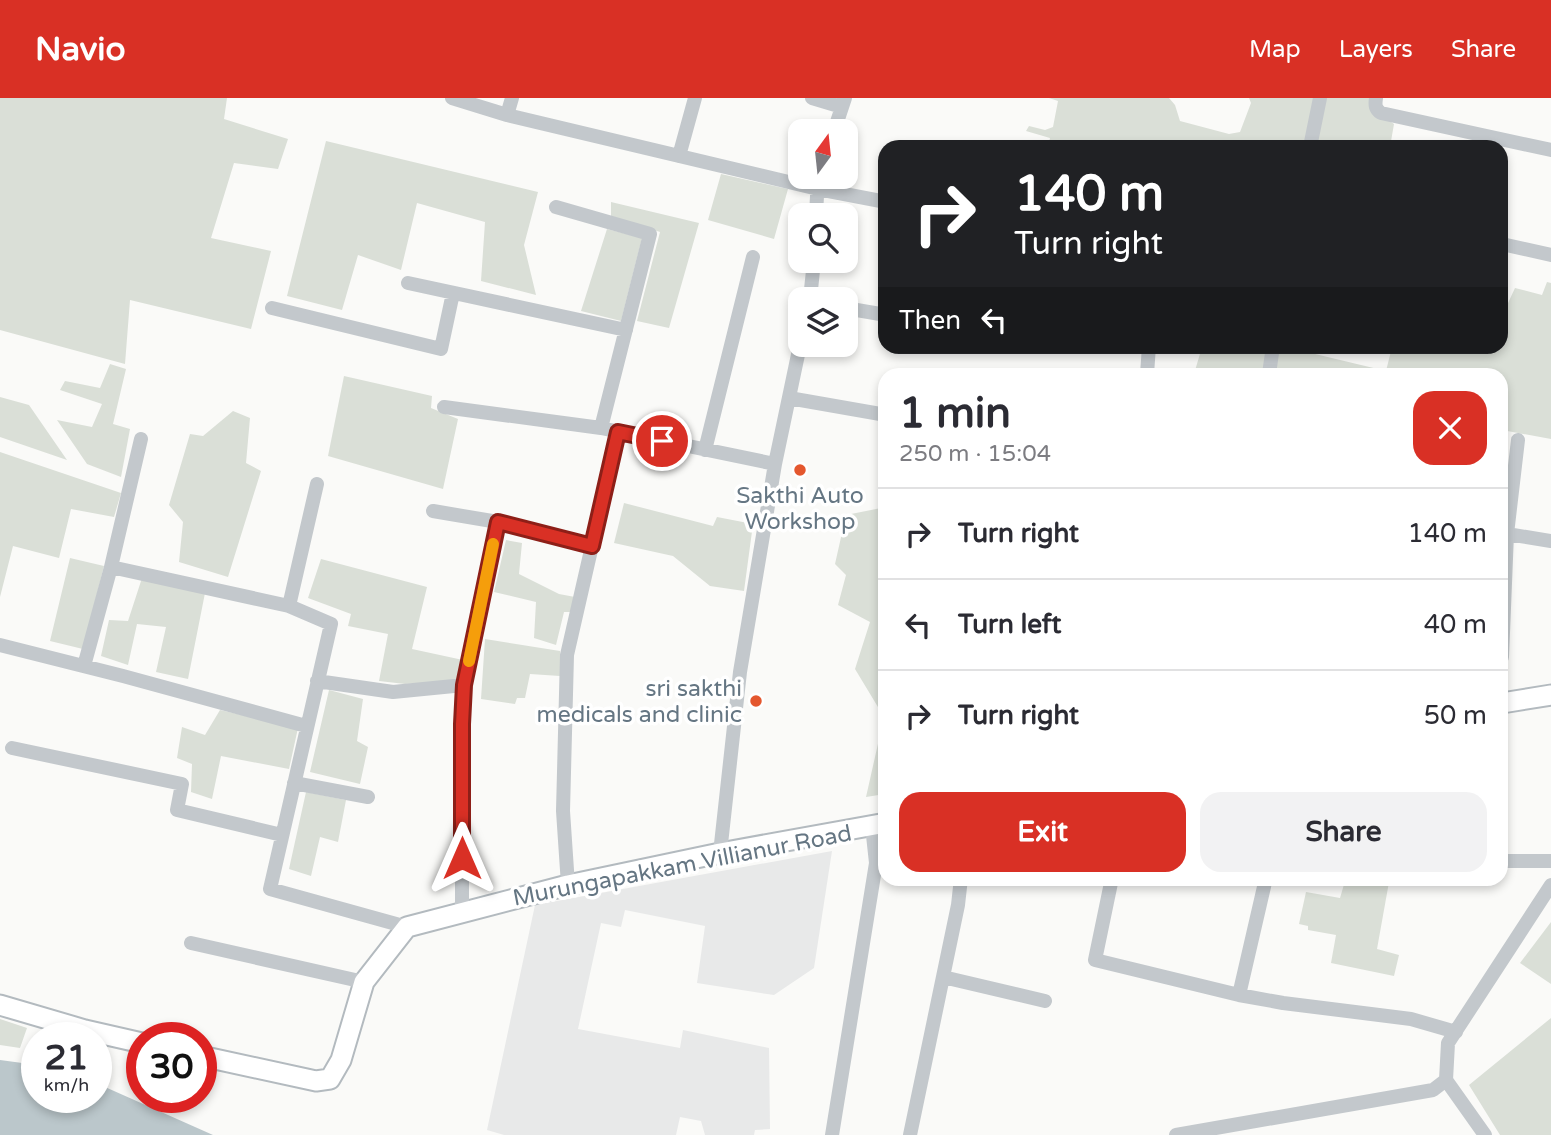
<!DOCTYPE html>
<html lang="en">
<head>
<meta charset="utf-8">
<style>
	body { margin:0; font-family:"Varela Round",sans-serif; background:#f2f2f3; color:#2b2b33; height:100vh; display:flex; flex-direction:column; font-size:26px; white-space:nowrap }
	* { box-sizing:border-box; margin:0 }
	p { font-size:23px; color:#7c7c81 }
	.icon { flex:none; width:38px; height:38px; fill:none; stroke:currentColor; stroke-width:2; stroke-linecap:round; stroke-linejoin:round }
	.map { position:relative; flex:1; overflow:hidden }
	.panel { position:absolute; left:878px; top:270px; width:630px; height:518px; display:flex; flex-direction:column; background:#fff; border-radius:21px; box-shadow:0 4px 10px #0003 }
	.panel>* { flex:none }
	.banner { position:absolute; left:878px; top:42px; width:630px; height:214px; border-radius:21px; box-shadow:0 4px 10px #0003; background:#202124; color:#fff; overflow:hidden }
	.needle { width:46px; rotate:15deg }
	.buttons { position:absolute; left:788px; top:21px; display:grid; gap:14px }
	.buttons a { display:grid; place-items:center; width:70px; height:70px; border-radius:14px; background:#fff; box-shadow:0 4px 10px #0003; font-size:35px }
	.speed { position:absolute; left:21px; top:924px; display:flex; gap:14px; font-size:35px; font-weight:700; text-align:center }
	.speed>* { display:grid; place-content:center; width:91px; height:91px; border-radius:50%; background:#fff; box-shadow:0 4px 10px #0003; line-height:1 }
	.speed small { font-size:18px; font-weight:400 }
	.speed .limit { border:10px solid #d22; background:#fff; color:#111 }
	.pin { position:absolute; display:grid; place-items:center; width:60px; height:60px; color:#fff; margin:-30px; border:4px solid #fff; border-radius:50%; box-shadow:0 2px 7px #0007 }
	.me { position:absolute; width:77px; margin:-38px; rotate:0deg; stroke-linejoin:round; filter:drop-shadow(0 0 5px #0008) }
	.turn { display:flex; align-items:center; gap:24px; height:147px; padding:0 21px; font-size:32px }
	.turn .icon { width:91px; height:91px; stroke-width:2.5 }
	.turn b { display:block; font-size:49px; line-height:60px }
	.then { display:flex; align-items:center; height:66px; padding:0 21px; background:#0003; gap:14px; font-size:26px }
	.round { display:grid; place-items:center; flex:none; width:74px; height:74px; border-radius:21px; background:#f2f2f3 }
	.headline { display:flex; align-items:center; justify-content:space-between; height:119px; padding:0 21px }
	h1 { font-size:42px; font-weight:800; line-height:52px }
	.action { display:flex; gap:14px; margin-top:auto; padding:14px 21px }
	.action a { flex:1; height:80px; border-radius:21px; background:#d93025; color:#fff; font-size:28px; font-weight:800; line-height:80px; text-align:center }
	.action a+a { background:#f2f2f3; color:#2b2b33 }
	ul { padding:0; list-style:none }
	li { display:flex; align-items:center; gap:21px; height:91px; padding:0 21px; border-top:2px solid #e1e1e2 }
	li div { flex:1 }
	li b { display:block; font-size:26px }
	li em { font-style:normal }
	header { display:flex; align-items:center; gap:42px; box-sizing:border-box; height:98px; padding:0 35px; background:#d93025; color:#fff }
	header strong { font-size:33px }
	nav { display:flex; gap:38px; margin-inline-start:auto; font-size:24px }
	.map>svg:first-child { display:block }
	.built { fill:#e8e9e9 }
	.green { fill:#dadfd7 }
	.water { fill:#bbc7cb }
	.lines { fill:none; stroke-linecap:round; stroke-linejoin:round }
	.secondary-casing { stroke:#b3babf; stroke-width:23 }
	.street { stroke:#c3c8cc; stroke-width:14 }
	.secondary { stroke:#fff; stroke-width:19 }
	.route-casing { stroke:#8d1f18; stroke-width:18 }
	.route { stroke:#d93025; stroke-width:12 }
	.slow { stroke:#f59e0b; stroke-width:12 }
	.poi-dot { fill:#e4572e; stroke:#fff; stroke-width:2.5 }
	.labels { text-anchor:middle; stroke-width:7; stroke-linejoin:round; paint-order:stroke }
	.poi-label { font-size:23px; fill:#657683; stroke:#fff }
	.street-label { font-size:23px; fill:#657683; stroke:#fff }
</style>
</head>
<body>
<header>
<strong>Navio</strong>
<nav><a>Map</a><a>Layers</a><a>Share</a></nav>
</header>
<div class="map">
<svg width="1551" height="1037" viewBox="0 0 1551 1037">
	<rect width="100%" height="100%" fill="#fafaf8"/>
	<path class="built" d="M832 753 814 870 774 897 697 885 705 828 625 812 621 829 601 825 578 931 680 950 683 932 769 950 770 1031 755 1032 754 1037H705L701 1023 680 1019 676 1037H504L487 1032 535 807Z"/>
	<path class="green" d="M0 0H227L224 21 288 41 278 71 234 65 211 140 271 153 251 231 130 202 125 266 0 232Z
		M1049 0H1169L1175 7 1180 23 1229 36 1240 34 1251 5 1249 0H1318L1307 49H1048L1050 40 1026 33 1029 28 1045 32 1053 29 1058 3Z
		M1323 0H1374V12L1394 26 1390 49H1313Z
		M326 43 538 94 524 147 536 197 481 183 485 124 417 105 401 172 358 157 342 212 287 198Z
		M721 76 788 91 774 141 708 122Z
		M611 104 699 125 669 230 637 223 660 134 611 118Z
		M607 131 642 140 621 223 581 213Z
		M1547 184 1551 185V341L1502 332V276H1274L1277 249H1286L1386 273 1392 249 1502 248V218L1515 190 1542 197Z
		M1202 249H1270L1265 276H1194Z
		M110 266 126 271 113 326 130 331 121 379 87 366 57 322 92 329 102 306 60 292 65 283 100 290Z
		M344 278 432 298 431 310 458 321 443 391 328 358Z
		M0 299 29 307 67 362 0 339Z
		M233 313 250 320 246 365 261 373 228 479 179 464 183 424 169 407 190 336 203 338Z
		M0 354 121 395 114 419 71 411 59 460 13 448 0 499Z
		M624 405 713 428 717 419 753 426 744 493 710 488 673 458 614 445Z
		M881 410 886 434 885 696 866 699 884 619 855 571 870 524 838 507 846 477 835 466 846 417Z
		M506 442 522 445 519 476 559 496 575 499 572 514H564L556 547 534 540 536 504 494 494Z
		M70 460 104 468 83 551 50 543Z
		M321 461 427 489 412 551 463 562 459 583 405 586 379 583 388 536 348 528 351 516 308 500Z
		M142 480 205 495 188 581 156 574 166 529 137 526 128 567 101 558 109 522 128 523Z
		M485 541 560 553V578L530 576 525 600H517L515 606 481 601Z
		M329 592 363 601 357 643 368 649 360 686 310 674Z
		M220 612 298 630 289 671 221 658 212 701 191 694 192 666 177 660 182 629 205 637Z
		M306 694 346 702 338 744 320 739 311 778 289 771Z
		M1363 781H1376L1389 784 1377 851 1399 857 1394 878 1331 865 1336 837 1308 832V828L1299 826 1306 794 1340 800 1345 783 1360 788Z
		M1551 824V886L1520 865Z
		M1551 920V1037H1500L1469 987Z
		M0 921 27 930 20 950 0 947Z"/>
	<path class="water" d="M0 962 37 967V999H96V985L213 1037H0Z"/>
	<g class="lines">
		<g class="secondary-casing">
			<path id="secondary" d="M1502 605 1551 597
				M0 907 85 932 142 945
				M201 958 316 983 330 981 341 962 364 884 407 829 568 787 720 755 886 725"/>
		</g>
		<path class="street" d="M452 0 507 17 512 0
			M812 0 842 9
			M1376 0C1375 7 1375 11 1381 15L1551 52
			M507 17 818 91 886 104
			M834 33 845 0
			M1310 49 1320 0
			M679 58 695 0
			M556 109 650 136 601 330
			M816 117 818 79
			M1502 146 1551 157
			M408 185 626 232
			M810 201 814 163
			M272 210 441 251 453 195
			M845 210 886 217
			M1147 276 1149 248
			M1269 276 1273 248
			M789 300 886 317
			M444 309 601 330 775 366
			M1518 342 1507 436 1551 443
			M705 352 753 159
			M433 413 498 424 592 448
			M1502 435 1507 436 1502 559
			M111 469 289 508 331 526 270 791 407 829
			M289 508 317 386
			M0 547 123 578 306 628
			M84 568 111 469 141 341
			M317 583 393 594 464 587
			M12 650 182 686 177 712 282 737
			M294 685 368 699
			M720 755 740 574 775 366 800 247
			M1502 763H1551
			M1112 780 1095 862 1239 897 1283 905 1411 921 1456 934
			M568 787 563 713 567 557 618 334
			M462 814V626L464 587 498 424
			M191 845 364 884
			M943 879 1045 903
			M1239 897 1266 780
			M1446 982 1485 1037
			M832 1037 876 765 872 728
			M910 1037 958 807 961 780
			M1176 1037 1433 992 1446 982 1448 945 1551 787"/>
		<use href="#secondary" class="secondary"/>
	</g>
	<g class="lines">
		<g class="route-casing">
			<path id="route" d="M462 760V626L464 587 498 424 592 448 618 334 662 343"/>
		</g>
		<use href="#route" class="route"/>
		<path class="slow" d="M469 563 493 446"/>
	</g>
	<g class="poi-dot">
		<circle cx="800" cy="372" r="7"/>
		<circle cx="756" cy="603" r="7"/>
	</g>
	<g class="labels">
		<g class="poi-label">
			<text x="800" y="405">Sakthi Auto<tspan x="800" dy="26">Workshop</tspan></text>
			<text x="742" y="598" text-anchor="end">sri sakthi<tspan x="742" dy="26">medicals and clinic</tspan></text>
		</g>
		<g class="street-label">
			<text transform="translate(682 767) rotate(-11)" y="8">Murungapakkam Villianur Road</text>
		</g>
	</g>
</svg>
<div class="buttons">
<a><svg class="needle" viewBox="-14 -14 28 28"><path d="M0-13l5 13h-10z" fill="#e53935"/><path d="M0 13l5-13h-10z" fill="#7c7c81"/></svg></a>
<a><svg class="icon" aria-label="search" viewBox="0 0 24 24"><circle cx="10" cy="10" r="6"/><path d="M15 15l6 6"/></svg></a>
<a><svg class="icon" aria-label="layers" viewBox="0 0 24 24"><path d="M12 4l9 5-9 5-9-5zM3 14l9 5 9-5"/></svg></a>
</div>
<div class="speed"><div>21<small>km/h</small></div><div class="limit">30</div></div>
<div class="pin" style="left:662px;top:343px;background:#d93025"><svg class="icon" aria-label="arrive" viewBox="0 0 24 24"><path d="M6 21V4h12l-3 4 3 4H6"/></svg></div>
<svg class="me" style="left:462px;top:760px" viewBox="-20 -20 40 40"><path d="M0-17L14 15 0 8-14 15z" fill="#d93025" stroke="#fff" stroke-width="4"/></svg>
<div class="banner">
<div class="turn"><svg class="icon" aria-label="right" viewBox="0 0 24 24"><path d="M7 20v-9h11M14 6l5 5-5 5"/></svg><div><b>140 m</b>Turn right</div></div>
<div class="then">Then<svg class="icon" aria-label="left" viewBox="0 0 24 24"><path d="M17 20v-9H6M10 6l-5 5 5 5"/></svg></div>
</div>
<section class="panel">
<div class="headline"><div><h1>1 min</h1><p>250 m · 15:04</p></div><a class="round" style="background:#d93025;color:#fff"><svg class="icon" aria-label="close" viewBox="0 0 24 24"><path d="M6 6l12 12M18 6L6 18"/></svg></a></div>
<ul>
<li><svg class="icon" aria-label="right" viewBox="0 0 24 24"><path d="M7 20v-9h11M14 6l5 5-5 5"/></svg><div><b>Turn right</b></div><em>140 m</em></li>
<li><svg class="icon" aria-label="left" viewBox="0 0 24 24"><path d="M17 20v-9H6M10 6l-5 5 5 5"/></svg><div><b>Turn left</b></div><em>40 m</em></li>
<li><svg class="icon" aria-label="right" viewBox="0 0 24 24"><path d="M7 20v-9h11M14 6l5 5-5 5"/></svg><div><b>Turn right</b></div><em>50 m</em></li>
</ul>
<div class="action"><a>Exit</a><a>Share</a></div>
</section>
</div>
</body>
</html>
